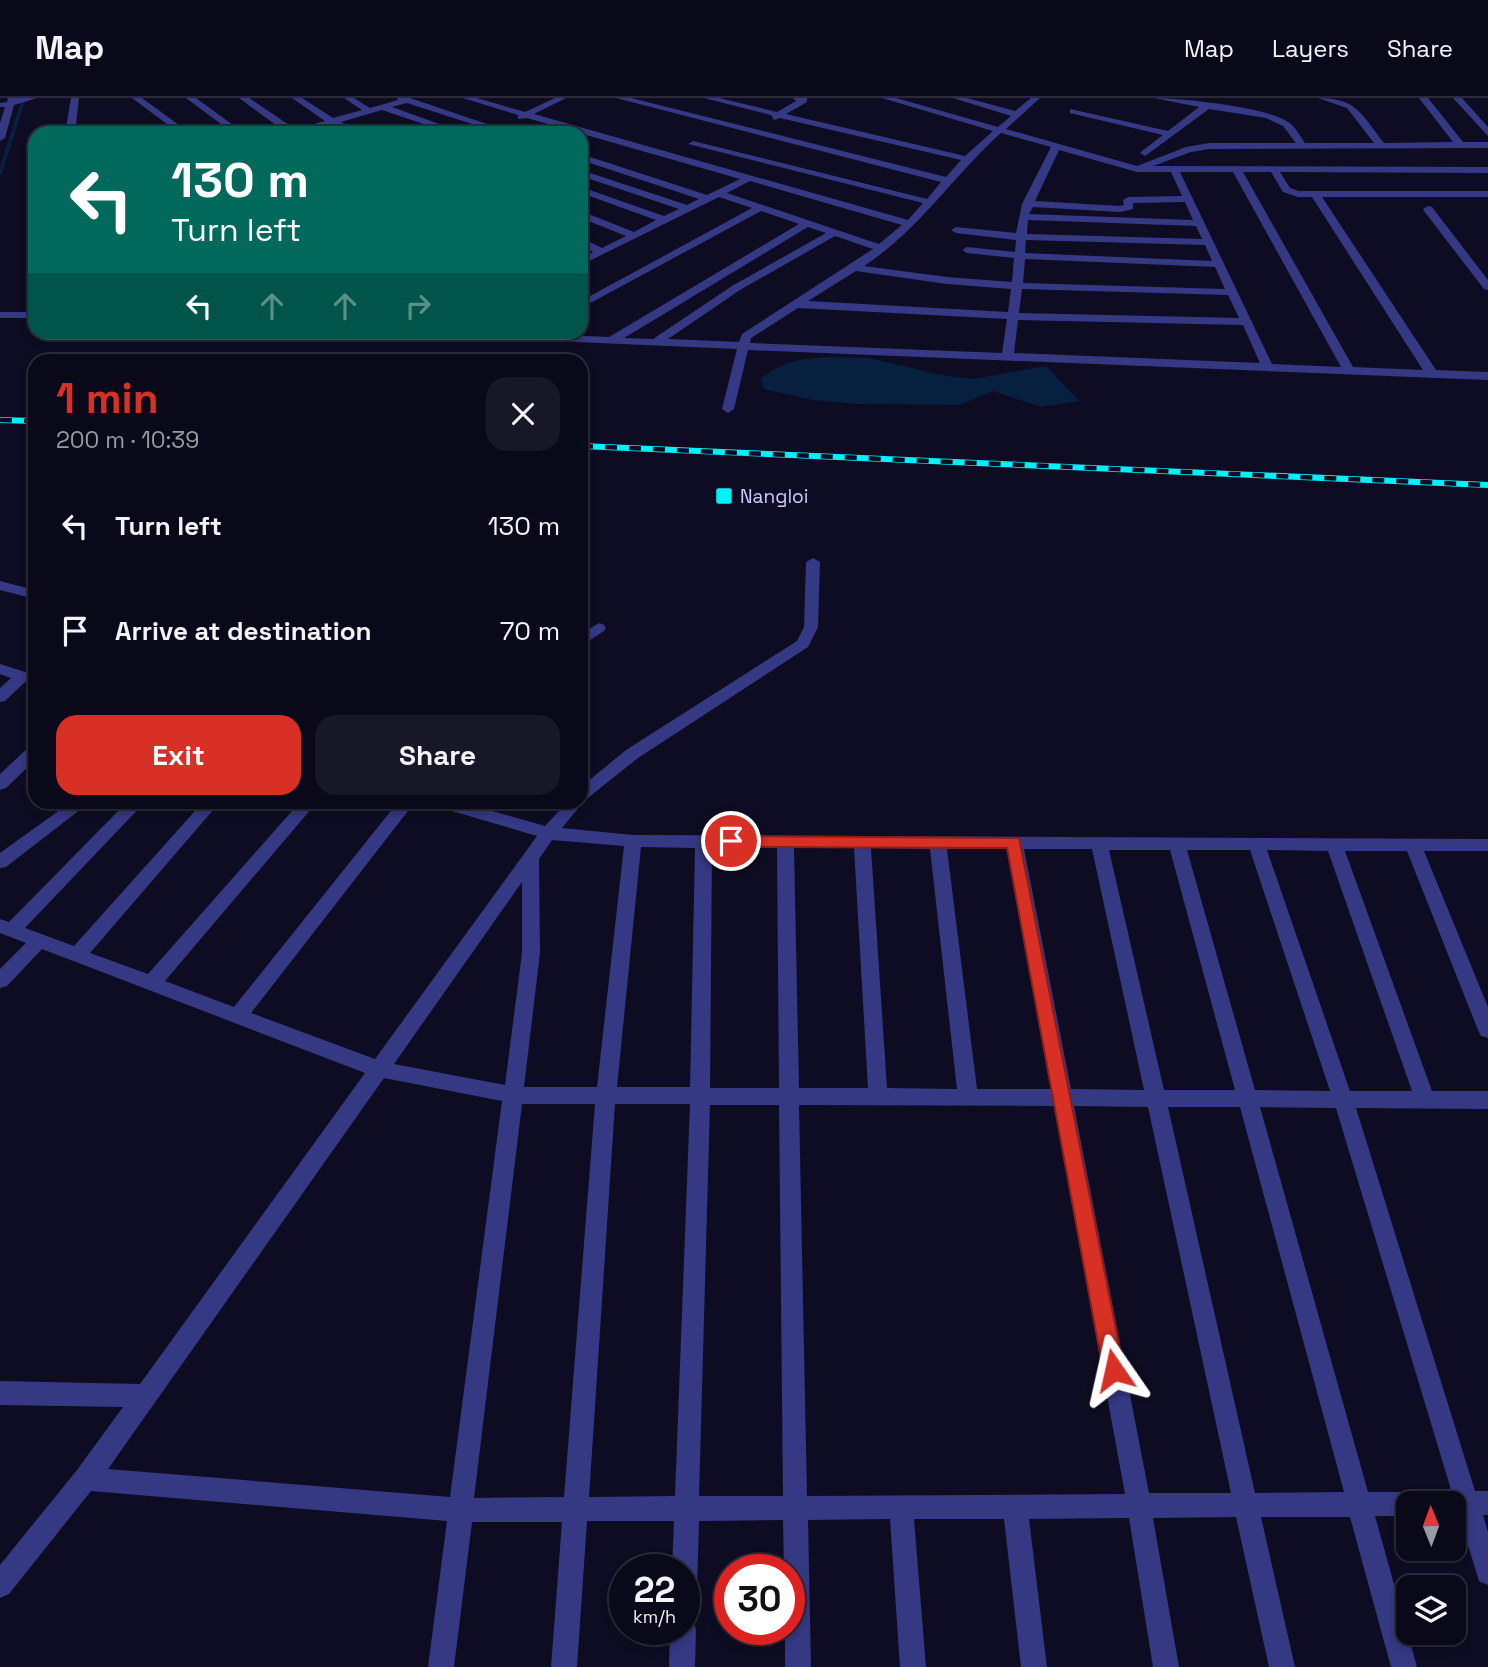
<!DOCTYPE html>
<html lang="en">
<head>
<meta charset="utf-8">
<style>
	body { margin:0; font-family:"Space Grotesk",sans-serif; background:#181727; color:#f1f3f6; height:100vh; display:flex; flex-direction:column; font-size:26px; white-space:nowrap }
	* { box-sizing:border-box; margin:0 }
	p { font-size:23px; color:#999aa2 }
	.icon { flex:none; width:38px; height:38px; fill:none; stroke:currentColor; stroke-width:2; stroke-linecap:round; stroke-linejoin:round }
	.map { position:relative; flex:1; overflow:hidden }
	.details { position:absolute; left:28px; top:256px; width:560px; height:455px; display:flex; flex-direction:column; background:#0a091a; border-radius:21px; box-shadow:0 4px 10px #0003,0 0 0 2px #2a2a39 }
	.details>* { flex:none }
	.banner { position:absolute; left:28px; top:28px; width:560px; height:214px; border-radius:21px; box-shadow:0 4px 10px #0003,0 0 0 2px #2a2a39; background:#00695c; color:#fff; overflow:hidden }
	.needle { width:46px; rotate:359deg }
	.tools { position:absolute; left:1396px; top:1393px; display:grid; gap:14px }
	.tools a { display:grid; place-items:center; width:70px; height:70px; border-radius:14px; background:#0a091a; box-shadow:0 4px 10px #0003,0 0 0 2px #2a2a39; font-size:35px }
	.speed { position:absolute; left:609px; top:1456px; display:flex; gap:14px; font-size:35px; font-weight:700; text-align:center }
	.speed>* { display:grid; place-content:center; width:91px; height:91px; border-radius:50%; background:#0a091a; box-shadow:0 4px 10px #0003,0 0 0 2px #2a2a39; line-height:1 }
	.speed small { font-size:18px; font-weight:400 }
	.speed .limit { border:10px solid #d22; background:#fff; color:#111 }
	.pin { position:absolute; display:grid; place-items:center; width:60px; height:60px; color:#fff; margin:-30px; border:4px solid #fff; border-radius:50%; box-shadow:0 2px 7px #0007 }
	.me { position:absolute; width:77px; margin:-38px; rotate:349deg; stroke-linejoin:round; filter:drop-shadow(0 0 5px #0008) }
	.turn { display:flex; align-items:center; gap:24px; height:147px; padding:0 28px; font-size:32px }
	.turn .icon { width:91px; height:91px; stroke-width:2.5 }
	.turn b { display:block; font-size:49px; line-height:60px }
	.lanes { display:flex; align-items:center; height:66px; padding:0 28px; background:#0003; justify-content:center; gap:35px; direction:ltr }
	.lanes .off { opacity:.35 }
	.round { display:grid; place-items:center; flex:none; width:74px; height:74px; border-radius:21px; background:#181727 }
	.headline { display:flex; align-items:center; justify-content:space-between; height:119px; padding:0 28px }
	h1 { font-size:42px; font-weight:700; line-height:52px; color:#d93025 }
	.cta { display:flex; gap:14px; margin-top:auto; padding:14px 28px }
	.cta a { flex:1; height:80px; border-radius:21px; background:#d93025; color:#fff; font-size:28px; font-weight:700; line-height:80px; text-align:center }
	.cta a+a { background:#181727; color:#f1f3f6 }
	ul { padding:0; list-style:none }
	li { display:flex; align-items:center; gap:21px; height:105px; padding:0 28px }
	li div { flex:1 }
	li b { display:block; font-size:26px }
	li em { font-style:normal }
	header { display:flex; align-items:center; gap:42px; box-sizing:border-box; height:98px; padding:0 35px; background:#0a091a; border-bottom:2px solid #2a2a39 }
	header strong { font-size:33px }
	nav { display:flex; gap:38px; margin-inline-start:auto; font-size:24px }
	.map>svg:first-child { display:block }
	.water { fill:#072040 }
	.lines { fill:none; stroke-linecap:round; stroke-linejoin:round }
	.stream { fill:#072040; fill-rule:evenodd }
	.street { fill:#353883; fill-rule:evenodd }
	.rail-casing { stroke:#00f2f8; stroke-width:6 }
	.rail { stroke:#0e0c22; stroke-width:4.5; stroke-dasharray:12; stroke-linecap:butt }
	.route { fill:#d93025; stroke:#8d1f18; stroke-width:2 }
	.poi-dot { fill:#00f2f8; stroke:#0e0c22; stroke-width:2.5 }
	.labels { text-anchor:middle; stroke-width:7; stroke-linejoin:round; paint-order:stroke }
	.far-poi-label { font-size:19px; fill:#cfcdff; stroke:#0e0c22; text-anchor:start }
</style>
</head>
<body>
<header>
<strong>Map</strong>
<nav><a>Map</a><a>Layers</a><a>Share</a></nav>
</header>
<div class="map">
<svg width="1488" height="1569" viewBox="0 0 1488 1569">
	<rect width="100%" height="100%" fill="#0e0c22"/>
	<path class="water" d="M828 259 869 260 946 278 973 281 1046 268 1079 303 1041 309 993 293 960 307 856 306 813 302 764 291 761 281C782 263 801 261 828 259Z"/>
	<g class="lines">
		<path class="stream" d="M22 0H26L2 76 0 77V68Z"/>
		<path class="street" d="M8 0H37L14 7 5 40 0 43V25L5 9H0V5L7 4Z
			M71 0H79L75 35H65Z
			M132 0H142L190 35H179Z
			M186 0H196L244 35H233Z
			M239 0H249L295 31 325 23 292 0H302L333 20 362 12 344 0H354L370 10 398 2 397 0H410L514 35H500L407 5 392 9 464 35H450L382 12 341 24 364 35H351L331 27 302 35H287Z
			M463 0H477L525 14 555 0H566L534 16 908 122 923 105 688 46 693 43 927 101 941 84 616 0H631L946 79 961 62 780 20 774 22 771 17 704 0H719L777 14 796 3 793 0H807V4L786 16 965 58 993 33 882 0H896L998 29 1011 18 953 0H967L1015 13 1031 0H1040L1006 31 1137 68 1186 49 1209 45H1296L1283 28 1266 20 1209 11 1145 58 1140 55 1142 53 1163 37 1070 15V11L1168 33 1199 9 1154 0C1181 0 1267 9 1288 24 1295 28 1300 38 1305 45H1374L1347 10 1318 0C1357 0 1362 17 1384 45L1453 44 1419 0H1428L1463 44H1488V50L1209 51 1191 54 1153 68 1488 69V75L1280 74 1290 90 1299 93H1488V99H1322L1436 272 1488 274V282L748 252 734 311 728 315 722 311 737 251 397 236 396 234H498L609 239 799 126 761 113 581 210V203L752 110 719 99 581 167V160L593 154 581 147V140L602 150 626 138 581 120V113L634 134 656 122 581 95V89L664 118 679 111 581 78V72L687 107 699 101 581 62V56L707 97 740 81 527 20 518 21V17ZM1001 35 1051 49 1022 106 1016 135 956 129 951 132 956 135 1016 142 1015 154 967 149 962 152 967 155 1014 160 1012 184 947 179 864 168C918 133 954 77 1001 35ZM1059 52 1137 74H1171L1182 98 1128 99 1123 102 1124 107 1120 108 1035 103ZM1180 74H1233L1341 269 1272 266ZM1243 74H1271L1283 94 1298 99H1312L1423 272 1353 269ZM750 83 902 127 879 146 727 95ZM1185 104 1193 122 1029 116 1033 109 1120 114 1133 111V105ZM1028 122 1196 128 1202 141 1027 136ZM808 129 826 135 732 188 653 241 624 240ZM835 138 873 151 742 236 739 244 668 241 740 192ZM1026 142 1205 147 1212 163 1025 155ZM1025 161 1215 169 1225 191 1023 185ZM856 173 947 186 1011 191 1008 214 808 203ZM1022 191 1228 197 1239 220 1019 215ZM798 210 1007 221 1002 255 750 245 751 240ZM1018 222 1243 227 1260 265 1014 255Z
			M1453 0H1462L1488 29V38Z
			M1428 108 1432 109 1488 182V192L1484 191 1424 113 1423 111Z
			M0 214H35V220H0Z
			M813 460 820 464 818 529 808 549 638 660 584 703 562 730 633 737 1488 741V753H1424L1488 909V940L1481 938 1478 932 1407 753H1345L1432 993H1488V1011L1356 1010 1475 1393H1488V1417H1483L1488 1434V1487L1479 1483 1459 1418H1454V1405H1442L1445 1397 1452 1395 1336 1010 1260 1009 1368 1394H1409L1418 1397 1421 1405H1409V1418H1375L1417 1569H1391L1350 1419H1261L1295 1569H1269L1236 1419 1153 1420 1179 1569H1153L1129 1420 1029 1421 1047 1569H1021L1004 1421H914L926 1569H900L890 1421 808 1422 811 1569H785V1531H789V1472H784L783 1422 699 1423 697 1492 693 1501 684 1505V1472H672L674 1423H587L577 1569H551L562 1424H472L454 1569H428L447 1423 91 1393 9 1496 0 1500V1467L77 1372 123 1309 0 1307V1283L140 1286 365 975 42 851 7 888 0 890V871L26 845 0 835V821L9 824 127 704H145L25 830 74 848 203 704H220L90 855 148 876 300 704H317L165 883 234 909 398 704H415L251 915 375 961 537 738 435 708 433 704H460L545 728 567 704H581V689L626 652 797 543 804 529 806 464ZM552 742 624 748 597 989H524L540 855 539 761ZM641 749 695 750 690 989H617ZM712 750H777L779 990H710ZM794 750H854L868 990H799ZM871 750 930 751 957 991 887 990ZM947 751H1007L1051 991H977ZM1024 751H1092L1144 992 1071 991ZM1109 752H1170L1235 992H1164ZM1187 752H1250L1330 993 1255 992ZM1267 752 1328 753 1412 993H1350ZM522 784V855L505 987 394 966ZM384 980 502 1003 450 1399 108 1371ZM522 1006H595L564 1399 474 1400ZM615 1006H690L675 1398 589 1399ZM710 1007H779L783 1398H699ZM799 1007 1054 1008 1125 1396 807 1398ZM1074 1008 1148 1009 1231 1395H1149ZM1168 1009H1240L1344 1394 1255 1395Z
			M0 483 35 492V501L0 492Z
			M599 525 604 527 606 530 604 533 581 548V536Z
			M0 566 35 577V587L25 584 5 603 0 604V590L11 580 0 576Z
			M35 647V662L6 690 0 692V676L29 649Z
			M71 704H90L6 769 0 770V755Z
			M684 1519 692 1522 696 1531 695 1569H669L670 1531H684Z"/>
		<g class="rail-casing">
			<path id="rail" d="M0 322 35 323
				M581 348 1488 387"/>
		</g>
		<use href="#rail" class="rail"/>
	</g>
	<path class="route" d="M731 738 1019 740 1124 1272 1121 1279 1114 1282 1106 1279 1103 1272 1007 750 731 749 723 743Z"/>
	<rect class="poi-dot" x="715" y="389" width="18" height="18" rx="3.5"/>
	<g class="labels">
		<g class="far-poi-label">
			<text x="740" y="405">Nangloi</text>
		</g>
	</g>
</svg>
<div class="tools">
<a><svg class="needle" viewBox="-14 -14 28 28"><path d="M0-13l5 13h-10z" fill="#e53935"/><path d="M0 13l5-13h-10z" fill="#999aa2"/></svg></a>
<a><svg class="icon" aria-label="layers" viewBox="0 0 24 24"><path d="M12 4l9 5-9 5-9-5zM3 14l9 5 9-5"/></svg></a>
</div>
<div class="speed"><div>22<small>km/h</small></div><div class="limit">30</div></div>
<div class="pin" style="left:731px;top:743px;background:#d93025"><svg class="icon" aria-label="arrive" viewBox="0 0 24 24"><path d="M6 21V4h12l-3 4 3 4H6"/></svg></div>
<svg class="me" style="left:1114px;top:1272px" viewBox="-20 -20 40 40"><path d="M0-17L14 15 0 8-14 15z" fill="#d93025" stroke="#fff" stroke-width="4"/></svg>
<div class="banner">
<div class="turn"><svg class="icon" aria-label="left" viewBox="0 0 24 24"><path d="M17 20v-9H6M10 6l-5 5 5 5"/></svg><div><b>130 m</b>Turn left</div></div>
<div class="lanes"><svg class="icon" aria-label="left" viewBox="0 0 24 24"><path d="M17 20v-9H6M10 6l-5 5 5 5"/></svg><svg class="icon off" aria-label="ahead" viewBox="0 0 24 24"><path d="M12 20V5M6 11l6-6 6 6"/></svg><svg class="icon off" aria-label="ahead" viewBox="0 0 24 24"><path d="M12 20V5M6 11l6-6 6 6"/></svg><svg class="icon off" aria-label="right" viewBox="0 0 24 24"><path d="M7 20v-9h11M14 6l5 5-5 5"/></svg></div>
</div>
<section class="details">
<div class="headline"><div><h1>1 min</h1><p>200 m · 10:39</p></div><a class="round"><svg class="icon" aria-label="close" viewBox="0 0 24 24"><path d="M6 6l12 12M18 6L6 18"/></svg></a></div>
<ul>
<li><svg class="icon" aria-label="left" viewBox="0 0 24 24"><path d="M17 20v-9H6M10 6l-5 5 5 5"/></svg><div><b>Turn left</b></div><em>130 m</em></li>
<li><svg class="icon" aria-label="arrive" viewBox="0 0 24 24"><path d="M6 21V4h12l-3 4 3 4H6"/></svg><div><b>Arrive at destination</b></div><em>70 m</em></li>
</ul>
<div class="cta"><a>Exit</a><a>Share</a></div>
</section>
</div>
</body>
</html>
